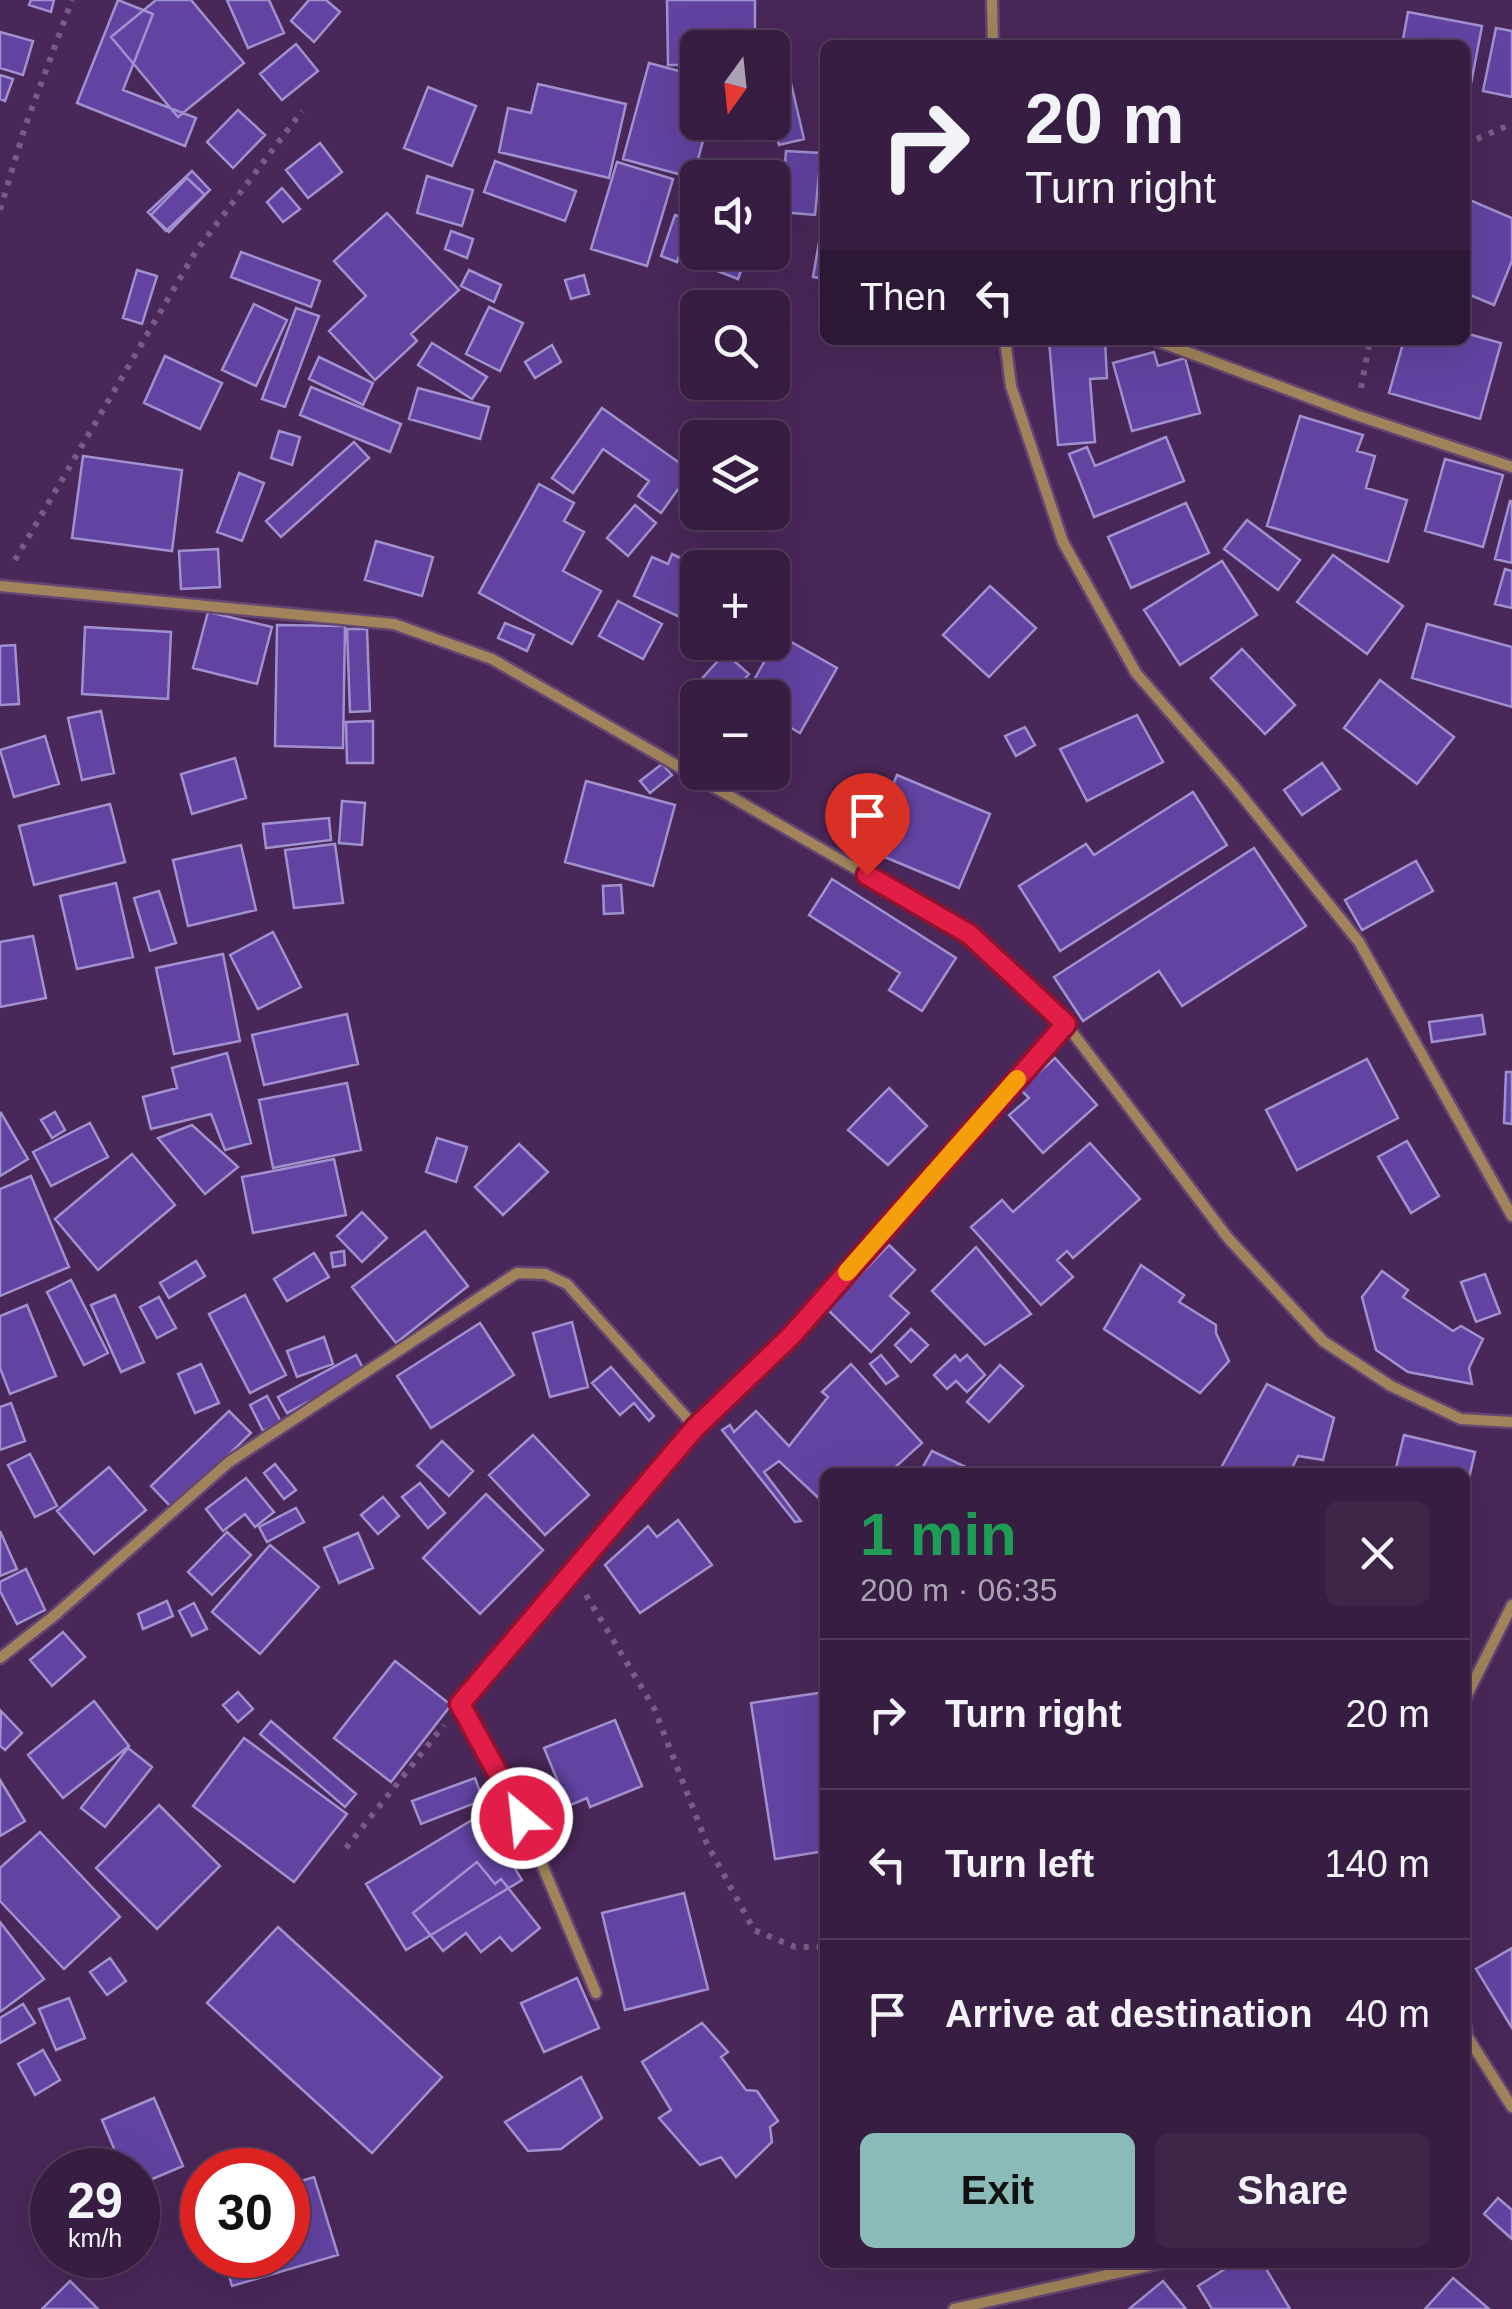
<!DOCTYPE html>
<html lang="en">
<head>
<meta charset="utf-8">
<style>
	body { margin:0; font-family:Arial,sans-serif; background:#3e2649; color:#f1f3f6; height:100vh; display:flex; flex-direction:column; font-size:38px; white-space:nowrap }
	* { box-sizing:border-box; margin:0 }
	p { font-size:32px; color:#aaa2b2 }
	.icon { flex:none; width:55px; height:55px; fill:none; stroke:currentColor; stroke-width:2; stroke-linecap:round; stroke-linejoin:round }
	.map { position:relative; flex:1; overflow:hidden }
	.panel { position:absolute; left:820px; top:1468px; width:650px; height:800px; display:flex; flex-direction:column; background:#371d42; border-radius:15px; box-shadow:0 10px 40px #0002,0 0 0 2px #513b5b }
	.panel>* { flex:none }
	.top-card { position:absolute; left:820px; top:40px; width:650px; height:305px; border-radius:15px; box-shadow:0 10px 40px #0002,0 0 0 2px #513b5b; background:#371d42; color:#f1f3f6; overflow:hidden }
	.needle { width:65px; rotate:195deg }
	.tools { position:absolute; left:680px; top:30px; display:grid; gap:20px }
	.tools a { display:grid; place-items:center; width:110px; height:110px; border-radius:15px; background:#371d42; box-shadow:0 10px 40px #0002,0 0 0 2px #513b5b; font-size:50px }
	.speed { position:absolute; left:30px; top:2148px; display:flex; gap:20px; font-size:50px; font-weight:700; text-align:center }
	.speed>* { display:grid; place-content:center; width:130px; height:130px; border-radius:50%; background:#371d42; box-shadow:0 10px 40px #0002,0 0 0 2px #513b5b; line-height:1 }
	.speed small { font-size:25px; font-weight:400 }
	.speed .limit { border:15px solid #d22; background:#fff; color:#111 }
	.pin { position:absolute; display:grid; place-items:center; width:85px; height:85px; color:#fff; margin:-102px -42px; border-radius:50% 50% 50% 0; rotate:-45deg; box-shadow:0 0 10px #0007 }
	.pin .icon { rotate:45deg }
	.me { position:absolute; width:110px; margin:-55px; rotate:332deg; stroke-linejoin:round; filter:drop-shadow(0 0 8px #0008) }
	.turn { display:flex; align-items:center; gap:35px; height:210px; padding:0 40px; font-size:45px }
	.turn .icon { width:130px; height:130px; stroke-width:2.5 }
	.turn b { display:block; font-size:70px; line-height:85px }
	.then { display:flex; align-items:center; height:95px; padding:0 40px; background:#0003; gap:20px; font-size:38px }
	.round { display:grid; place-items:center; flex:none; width:105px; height:105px; border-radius:15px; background:#3e2649 }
	.summary { display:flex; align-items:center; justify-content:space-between; height:170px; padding:0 40px }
	h1 { font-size:60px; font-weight:700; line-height:75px; color:#1e9e55 }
	.cta { display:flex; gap:20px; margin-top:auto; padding:20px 40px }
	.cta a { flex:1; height:115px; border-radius:15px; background:#8bbbb9; color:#111; font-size:40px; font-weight:700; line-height:115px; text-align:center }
	.cta a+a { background:#3e2649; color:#f1f3f6 }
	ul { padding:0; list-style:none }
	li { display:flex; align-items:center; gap:30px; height:150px; padding:0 40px; border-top:2px solid #513b5b }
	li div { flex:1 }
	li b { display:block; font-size:38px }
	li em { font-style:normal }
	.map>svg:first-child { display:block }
	.building { fill:#6243a2; stroke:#a091cf; stroke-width:2.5 }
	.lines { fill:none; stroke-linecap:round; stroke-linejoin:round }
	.street-casing { stroke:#654673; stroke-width:15 }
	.path { stroke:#795b87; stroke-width:6; stroke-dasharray:5 8; stroke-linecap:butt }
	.street { stroke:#a1845b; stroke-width:10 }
	.route-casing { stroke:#92132f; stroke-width:25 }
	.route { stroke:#e11d48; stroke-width:18 }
	.slow { stroke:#f59e0b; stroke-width:18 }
</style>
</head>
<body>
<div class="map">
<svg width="1512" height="2309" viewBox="0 0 1512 2309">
	<rect width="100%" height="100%" fill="#492758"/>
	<path class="building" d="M31 0H54L51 12 29 5Z
		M118 0 153 14 123 90 196 118 185 146 77 103Z
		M156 0H191L244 63 178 117 111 37Z
		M227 0H269L284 33 248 48Z
		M309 0H326L340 12 314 42 291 21Z
		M667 0H755V48H698V65H668Z
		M1408 12 1482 26 1470 89 1465 88V45H1402Z
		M1496 28 1512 31V97L1483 91Z
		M0 32 33 41 23 75 0 68Z
		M296 44 318 71 282 100 260 74Z
		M649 63 698 76V122H708L693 178 623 159Z
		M0 75 13 79 5 101 0 99Z
		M790 79 804 139 779 145 772 117V83Z
		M538 84 626 104 609 178 499 152 508 108 531 113Z
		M428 87 476 106 452 166 404 148Z
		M238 110 265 135 233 168 207 142Z
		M320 143 342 172 308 198 286 170Z
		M786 151 821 153 815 215 781 212Z
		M495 161 576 191 565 221 484 192Z
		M617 162 673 179 647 266 591 249Z
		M192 171 210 190 166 231 148 212Z
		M427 176 473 190 462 226 417 213Z
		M187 178 205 195 169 232 151 215Z
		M282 188 300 209 283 222 267 202Z
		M1465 198 1512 218V261L1494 305 1465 293Z
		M825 208V279L813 277Z
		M387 213 459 290 411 334 417 341 375 380 329 331 366 296 334 261Z
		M675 215 691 220 677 262 661 256Z
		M697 219 698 252H709L707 261 688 257Z
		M451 231 473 239 467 258 445 249Z
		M241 252 320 281 311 307 231 277Z
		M716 252H748L738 279 710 268Z
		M137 270 157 276 142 324 123 318Z
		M469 270 501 285 494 302 461 286Z
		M584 275 589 294 571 299 565 280Z
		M254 304 287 320 256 386 222 370Z
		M489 307 523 323 500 371 466 354Z
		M296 308 319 316 285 407 262 399Z
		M1465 333 1501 343 1480 419 1389 393 1404 340H1465Z
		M1105 340 1107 378 1090 379 1095 442 1058 445 1049 341Z
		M432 343 487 377 472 399 418 365Z
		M552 345 561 362 535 378 525 362Z
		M1154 352 1158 366 1185 358 1200 413 1132 431 1113 363Z
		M165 356 222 383 200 429 144 403Z
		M319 357 373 383 363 405 309 379Z
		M311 387 401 424 390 452 300 415Z
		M418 388 489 407 480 439 409 419Z
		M602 408 691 471 661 513 638 496 649 481 603 449 573 493 552 478Z
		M1300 416 1363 435 1357 451 1375 456 1366 488 1407 500 1388 562 1267 526Z
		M279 431 300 437 292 465 271 458Z
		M1166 437 1184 481 1094 517 1069 454 1087 447 1095 466Z
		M354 442 369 458 281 537 266 521Z
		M83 456 182 470 172 551 72 538Z
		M1445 459 1503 475 1483 547 1425 531Z
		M239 473 264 483 242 541 217 532Z
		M539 484 574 503 564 521 584 532 563 571 601 591 572 644 479 593Z
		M1510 501H1512V563L1495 559Z
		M1186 503 1209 553 1131 588 1108 537Z
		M635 505 656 523 628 556 607 538Z
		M1247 520 1300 560 1278 590 1224 549Z
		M376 541 433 557 422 596 365 580Z
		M218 549 220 587 181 589 179 551Z
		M672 554 701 568H698V585L682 618 634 596 652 557 668 564Z
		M1333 555 1403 606 1367 654 1297 602Z
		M1222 561 1257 615 1180 665 1144 610Z
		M1505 569 1512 571V608L1495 604Z
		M990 586 1036 628 989 677 943 635Z
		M618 601 662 624 643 659 599 636Z
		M208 612 272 627 257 684 193 668Z
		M505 623 534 635 527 651 498 638Z
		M1427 624 1512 647V707L1412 678Z
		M277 625 345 626 343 748 275 746Z
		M85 627 171 632 168 699 82 694Z
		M347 629H367L370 711 350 712Z
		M779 635 837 668 800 733 772 717V698H744Z
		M15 645 19 704 0 705V646Z
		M1242 649 1295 705 1265 734 1211 678Z
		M725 653 749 674 727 698H715L698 683Z
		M1380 680 1454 737 1417 784 1344 728Z
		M101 711 114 773 82 780 68 718Z
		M1137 715 1163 762 1087 801 1060 749Z
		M373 721V763H347L346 722Z
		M1025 727 1035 745 1016 756 1005 736Z
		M45 736 59 784 14 797 0 750Z
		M235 758 246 798 192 814 181 774Z
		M1322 763 1340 789 1302 815 1284 790Z
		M662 764 672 775 650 793 640 781Z
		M897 775 990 814 959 888 863 848 873 825 902 837 908 821 883 809Z
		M586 781 675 805 653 886 565 862Z
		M1193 792 1227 845 1060 951 1019 886 1086 844 1094 855Z
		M342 801 365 803 362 845 339 843Z
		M110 804 125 862 34 885 19 826Z
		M329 818 331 840 266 848 263 824Z
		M335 844 343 903 294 908 285 850Z
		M241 845 256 910 188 926 173 860Z
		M1254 848 1306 926 1182 1006 1159 971 1083 1021 1054 977Z
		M1416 861 1433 891 1362 930 1345 900Z
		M832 879 956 958 922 1011 889 990 900 973 809 915Z
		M116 883 133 957 77 969 60 896Z
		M621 885 623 913 604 914 603 886Z
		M159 891 176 943 150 951 134 898Z
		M273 932 301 987 258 1009 230 955Z
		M33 936 46 998 0 1007V942Z
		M223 954 240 1041 174 1054 156 968Z
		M347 1014 358 1064 264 1085 252 1035Z
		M1482 1015 1485 1034 1432 1042 1429 1022Z
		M227 1053 251 1143 225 1150 211 1114 151 1129 143 1097 177 1088 172 1068Z
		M1055 1058 1097 1105 1043 1153 1009 1115 1029 1098 1020 1089Z
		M1367 1059 1398 1118 1297 1170 1266 1110Z
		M1506 1072H1512V1124L1504 1123Z
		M347 1083 361 1150 273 1168 259 1100Z
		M889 1088 927 1126 888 1165 848 1130Z
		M55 1112 65 1130 52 1138 41 1120Z
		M1 1113 28 1159 0 1176V1114Z
		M90 1123 108 1157 51 1186 33 1152Z
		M192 1125 238 1167 205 1194 158 1138Z
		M437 1138 467 1147 456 1182 426 1172Z
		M1407 1141 1439 1196 1411 1213 1378 1157Z
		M1090 1143 1140 1199 1073 1258 1067 1251 1057 1260 1073 1277 1041 1305 971 1227 1002 1200 1013 1212Z
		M519 1144 548 1172 503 1215 475 1187Z
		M132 1154 175 1205 98 1270 55 1219Z
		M334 1159 346 1215 253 1233 242 1177Z
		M31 1176 69 1267 0 1296V1189Z
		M362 1212 387 1238 362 1262 337 1236Z
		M425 1231 468 1286 396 1343 352 1287Z
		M889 1245 915 1270 890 1296 909 1313 871 1352 827 1309Z
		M976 1247 1031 1314 985 1345 932 1291Z
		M344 1251 345 1265 333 1267 331 1253Z
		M314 1253 329 1277 287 1301 274 1279Z
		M196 1261 205 1276 169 1298 160 1283Z
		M1141 1265 1184 1295 1179 1302 1216 1325V1333L1229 1361 1200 1393 1104 1329Z
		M1382 1271 1408 1290 1403 1297 1453 1331 1461 1326 1483 1339 1469 1368 1472 1384 1408 1372 1376 1350 1362 1297Z
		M1485 1274 1500 1313 1476 1322 1461 1282Z
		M71 1280 108 1353 84 1365 47 1292Z
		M115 1295 144 1362 121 1372 91 1305Z
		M245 1295 286 1375 250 1393 209 1314Z
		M159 1297 176 1328 157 1338 140 1307Z
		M27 1305 56 1376 10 1394 0 1368V1316Z
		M572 1322 588 1387 550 1397 533 1333Z
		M480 1323 514 1375 431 1428 397 1376Z
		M911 1329 928 1345 911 1362 895 1345Z
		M324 1337 333 1364 297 1377 287 1351Z
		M356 1355 365 1372 287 1413 278 1397Z
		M881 1355 898 1376 886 1384 870 1364Z
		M955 1355 960 1361 967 1355 985 1375 967 1392 956 1381 947 1389 934 1375Z
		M201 1364 219 1403 195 1413 178 1374Z
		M851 1364 922 1443 890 1472H825V1504L779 1461 764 1472 801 1521 795 1522 722 1430 730 1425 734 1432 756 1411 789 1446 828 1397 822 1392Z
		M1000 1365 1023 1386 989 1422 967 1402Z
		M611 1367 654 1416 649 1421 634 1403 620 1415 592 1383Z
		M1267 1384 1334 1418 1323 1460 1298 1456 1290 1472H1232L1222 1466Z
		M267 1396 281 1422 263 1431 250 1405Z
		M11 1403 25 1441 0 1450V1407Z
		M229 1411 251 1433 173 1509 151 1486Z
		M533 1435 589 1495 545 1535 489 1475Z
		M1404 1435 1475 1452 1465 1496V1472H1395Z
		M442 1441 473 1471 449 1496 417 1466Z
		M932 1451 970 1469V1472H920Z
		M30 1454 57 1506 35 1517 8 1465Z
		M275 1464 296 1490 284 1499 264 1473Z
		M109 1467 146 1510 94 1554 57 1511Z
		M246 1478 274 1512 255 1527 245 1514 223 1531 206 1509Z
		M420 1483 445 1513 428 1528 402 1497Z
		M486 1494 543 1550 480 1614 423 1558Z
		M383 1497 399 1516 378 1534 361 1515Z
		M296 1508 304 1522 267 1542 259 1527Z
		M678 1520 712 1565 640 1613 605 1565 648 1526 657 1537Z
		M0 1531 17 1569 0 1576Z
		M227 1532 251 1555 212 1595 188 1572Z
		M358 1533 373 1568 339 1583 324 1548Z
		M270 1545 319 1587 260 1654 212 1612Z
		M26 1569 45 1610 17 1624 0 1591V1582Z
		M167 1601 173 1616 143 1629 138 1614Z
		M194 1603 207 1629 192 1636 179 1611Z
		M63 1632 85 1657 52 1686 30 1660Z
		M395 1661 451 1705 391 1782 334 1738Z
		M238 1692 253 1709 238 1722 223 1705Z
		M825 1692V1851L775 1859 751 1703Z
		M94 1701 129 1746 63 1798 28 1755Z
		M1 1711 22 1733 5 1750 0 1746Z
		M615 1720 642 1786 590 1807 587 1798 568 1806 544 1748Z
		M271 1721 356 1794 345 1807 260 1734Z
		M244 1738 347 1814 294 1882 193 1806Z
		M128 1748 152 1767 105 1827 81 1808Z
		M475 1778 483 1800 421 1824 412 1801Z
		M0 1780 25 1821 0 1836Z
		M159 1805 220 1866 157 1929 96 1868Z
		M482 1814 522 1880 406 1950 366 1884Z
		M40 1832 120 1917 64 1969 0 1901V1868Z
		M477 1862 495 1884 501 1879 540 1928 512 1951 500 1937 481 1952 466 1933 443 1951 413 1913Z
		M684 1893 708 1989 625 2010 602 1913Z
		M0 1922 44 1979 0 2012Z
		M278 1927 442 2077 372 2153 207 2003Z
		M1512 1948V2028L1476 1969Z
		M110 1958 126 1981 107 1995 90 1972Z
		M577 1978 599 2028 544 2052 521 2003Z
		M69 1998 85 2038 56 2050 39 2009Z
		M23 2004 35 2023 0 2043V2018Z
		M702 2023 728 2052 721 2057 746 2090 757 2091 778 2121 770 2127 772 2142 736 2177 721 2157 700 2165 659 2118 671 2110 642 2062Z
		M43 2050 60 2080 35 2095 18 2064Z
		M581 2077 602 2118 561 2149 528 2151 505 2122Z
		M154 2098 183 2166 138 2185V2170H123L102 2120Z
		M314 2177 338 2255 232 2286 223 2255H288V2185Z
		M1498 2198 1512 2210V2239L1484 2214Z
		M1236 2262H1262L1290 2309H1212L1198 2286Z
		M1453 2278 1489 2309H1425Z
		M70 2281 98 2309H42Z
		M1163 2281 1186 2309H1129Z"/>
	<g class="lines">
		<g class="street-casing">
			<path id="street" d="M992 0 993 45
				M1005 340 1011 386 1063 542 1136 673 1234 786 1359 942 1512 1216
				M1155 340 1356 415 1512 467
				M0 586 394 624 492 659 969 934 1066 1024 1228 1238 1323 1341 1391 1386 1461 1419 1512 1422
				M0 1658 55 1615 229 1462 517 1273 545 1274 567 1284 695 1427
				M1465 1699 1512 1605
				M596 1993 522 1817 460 1704 695 1427 792 1335 1066 1024
				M1465 2024 1467 2036 1512 2107
				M954 2309 1166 2262"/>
		</g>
		<path class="path" d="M1465 144 1512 124
			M0 210 25 127 72 0
			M1361 388 1370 340
			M15 560 196 251 302 111
			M586 1595 654 1708 707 1844 754 1930 795 1947H825
			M346 1848 444 1725"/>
		<use href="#street" class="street"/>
	</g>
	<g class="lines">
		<g class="route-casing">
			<path id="route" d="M522 1818 460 1704 695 1428 792 1335 1066 1024 969 934 867 875"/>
		</g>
		<use href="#route" class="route"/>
		<path class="slow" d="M847 1272 1017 1079"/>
	</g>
</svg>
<div class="tools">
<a><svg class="needle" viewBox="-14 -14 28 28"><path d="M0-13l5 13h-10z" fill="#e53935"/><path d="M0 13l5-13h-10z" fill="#aaa2b2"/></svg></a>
<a><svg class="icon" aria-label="sound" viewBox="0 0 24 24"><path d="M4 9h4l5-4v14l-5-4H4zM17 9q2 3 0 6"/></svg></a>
<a><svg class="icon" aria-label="search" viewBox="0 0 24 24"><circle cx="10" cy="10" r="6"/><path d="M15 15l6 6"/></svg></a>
<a><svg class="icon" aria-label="layers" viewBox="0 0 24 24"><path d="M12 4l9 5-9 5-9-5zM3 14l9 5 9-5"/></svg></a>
<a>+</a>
<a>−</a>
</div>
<div class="speed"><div>29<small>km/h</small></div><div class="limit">30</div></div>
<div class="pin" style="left:867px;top:875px;background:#d93025"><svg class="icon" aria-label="arrive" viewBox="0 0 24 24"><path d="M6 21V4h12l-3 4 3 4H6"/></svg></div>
<svg class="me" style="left:522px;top:1818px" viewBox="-20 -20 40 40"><circle r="17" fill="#e11d48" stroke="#fff" stroke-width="3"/><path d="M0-11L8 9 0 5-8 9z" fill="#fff"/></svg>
<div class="top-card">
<div class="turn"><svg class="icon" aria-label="right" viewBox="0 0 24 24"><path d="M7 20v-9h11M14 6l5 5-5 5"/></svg><div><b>20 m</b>Turn right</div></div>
<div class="then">Then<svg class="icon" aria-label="left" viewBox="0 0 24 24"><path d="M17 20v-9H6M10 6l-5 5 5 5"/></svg></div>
</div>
<section class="panel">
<div class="summary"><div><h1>1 min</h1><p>200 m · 06:35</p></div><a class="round"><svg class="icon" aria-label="close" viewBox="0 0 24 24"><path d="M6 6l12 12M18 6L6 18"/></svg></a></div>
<ul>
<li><svg class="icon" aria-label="right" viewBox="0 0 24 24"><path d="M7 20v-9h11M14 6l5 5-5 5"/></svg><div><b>Turn right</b></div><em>20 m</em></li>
<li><svg class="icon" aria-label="left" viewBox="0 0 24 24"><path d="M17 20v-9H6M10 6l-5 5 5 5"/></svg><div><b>Turn left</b></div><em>140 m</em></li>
<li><svg class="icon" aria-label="arrive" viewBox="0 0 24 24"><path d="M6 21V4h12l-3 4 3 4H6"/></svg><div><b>Arrive at destination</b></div><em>40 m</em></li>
</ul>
<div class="cta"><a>Exit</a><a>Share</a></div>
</section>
</div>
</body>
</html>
